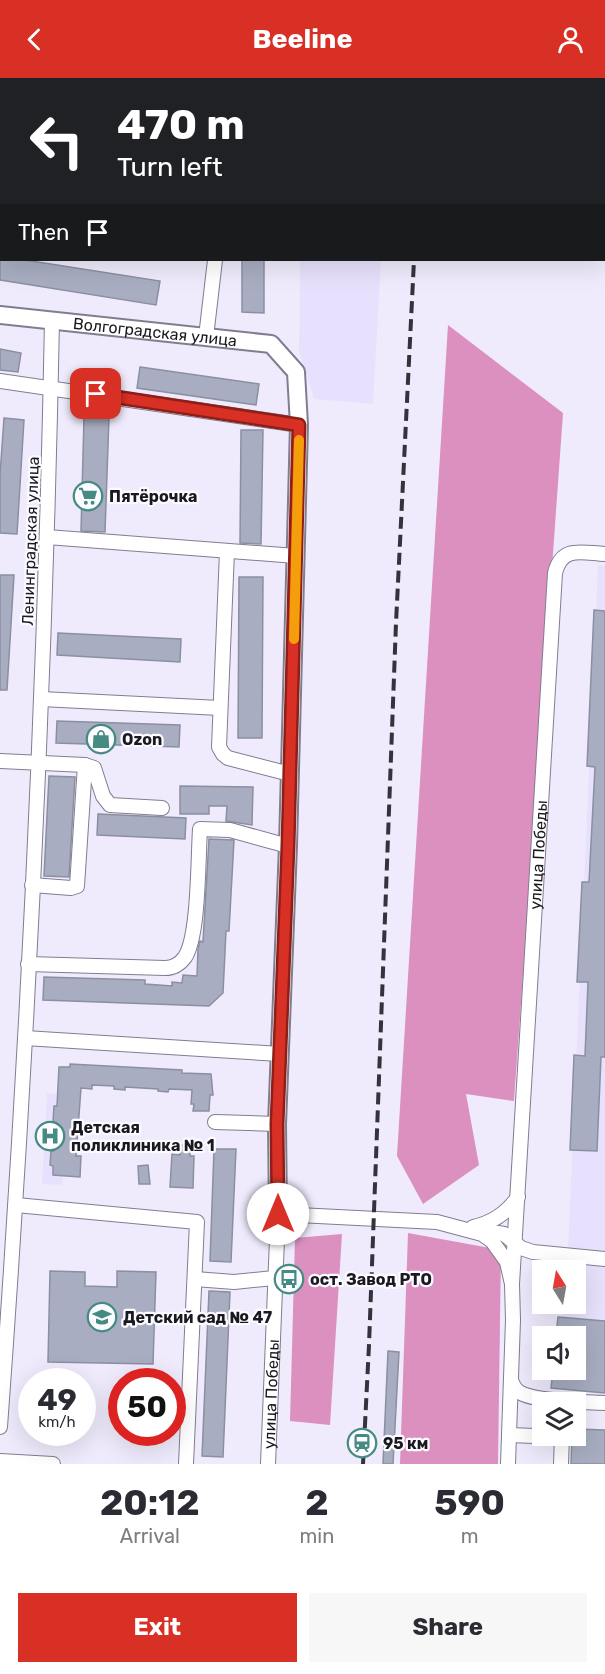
<!DOCTYPE html>
<html lang="en">
<head>
<meta charset="utf-8">
<style>
	body { margin:0; font-family:Rubik,sans-serif; background:#f7f7f7; color:#2b2b33; height:100vh; display:flex; flex-direction:column; font-size:22px; white-space:nowrap }
	* { box-sizing:border-box; margin:0 }
	p { font-size:20px; color:#7c7c81 }
	.icon { flex:none; width:33px; height:33px; fill:none; stroke:currentColor; stroke-width:2; stroke-linecap:round; stroke-linejoin:round }
	.map { position:relative; height:1386px; overflow:hidden }
	.sheet { display:flex; flex-direction:column; background:#fff; flex:1 }
	.sheet>* { flex:none }
	.guide { position:absolute; left:0px; top:0px; width:606px; height:183px; box-shadow:0 6px 24px #0002; background:#202124; color:#fff; overflow:hidden }
	.needle { width:39px; rotate:349deg }
	.tools { position:absolute; left:532px; top:1182px; display:grid; gap:12px }
	.tools a { display:grid; place-items:center; width:54px; height:54px; border-radius:0px; background:#fff; box-shadow:0 6px 24px #0002; font-size:30px }
	.speed { position:absolute; left:18px; top:1290px; display:flex; gap:12px; font-size:30px; font-weight:700; text-align:center }
	.speed>* { display:grid; place-content:center; width:78px; height:78px; border-radius:50%; background:#fff; box-shadow:0 6px 24px #0002; line-height:1 }
	.speed small { font-size:15px; font-weight:400 }
	.speed .limit { border:9px solid #d22; background:#fff; color:#111 }
	.pin { position:absolute; display:grid; place-items:center; width:51px; height:51px; color:#fff; margin:-26px; border-radius:12px; box-shadow:0 3px 9px #0006 }
	.me { position:absolute; width:66px; margin:-33px; rotate:0deg; stroke-linejoin:round; filter:drop-shadow(0 0 4px #0008) }
	.turn { display:flex; align-items:center; gap:21px; height:126px; padding:0 18px; font-size:27px }
	.turn .icon { width:78px; height:78px; stroke-width:2.5 }
	.turn b { display:block; font-size:42px; line-height:51px }
	.then { display:flex; align-items:center; height:57px; padding:0 18px; background:#0003; gap:12px; font-size:22px }
	.eta { display:flex; justify-content:space-evenly; align-items:center; height:102px; text-align:center }
	.eta b { font-size:36px; font-weight:700; line-height:42px }
	.action { display:flex; gap:12px; margin-top:auto; padding:12px 18px }
	.action a { flex:1; height:69px; border-radius:0px; background:#d93025; color:#fff; font-size:24px; font-weight:700; line-height:69px; text-align:center }
	.action a+a { background:#f7f7f7; color:#2b2b33 }
	header { display:flex; justify-content:space-between; align-items:center; height:78px; padding:0 18px; background:#d93025; color:#fff; font-size:27px; font-weight:700 }
	.map>svg:first-child { display:block }
	.built { fill:#e8e1fd }
	.green { fill:#eeaad5 }
	.forest { fill:#db90c0 }
	.building { fill:#a8adc1; stroke:#8a8fa1; stroke-width:1.5 }
	.lines { fill:none; stroke-linecap:round; stroke-linejoin:round }
	.minor-casing { stroke:#817d8f; stroke-width:16 }
	.major-casing { stroke:#817d8f; stroke-width:20 }
	.minor { stroke:#fff; stroke-width:14 }
	.major { stroke:#fff; stroke-width:16 }
	.rail { stroke:#35323b; stroke-width:4; stroke-dasharray:12 6; stroke-linecap:butt }
	.route-casing { stroke:#8d1f18; stroke-width:15 }
	.route { stroke:#d93025; stroke-width:10 }
	.slow { stroke:#f59e0b; stroke-width:10 }
	.labels { text-anchor:middle; stroke-width:4.5; stroke-linejoin:round; paint-order:stroke }
	.street-label { font-size:16px; fill:#1b1920; stroke:#fcfbff }
	.poi-label { font-size:16px; font-weight:bold; fill:#1b1920; stroke:#fcfbff; text-anchor:start }
</style>
</head>
<body>
<header><svg class="icon" aria-label="back" viewBox="0 0 24 24"><path d="M15 5l-7 7 7 7"/></svg>Beeline<svg class="icon" aria-label="person" viewBox="0 0 24 24"><circle cx="12" cy="8" r="4"/><path d="M4 21q1-7 8-7t8 7"/></svg></header>
<div class="map">
<svg width="605" height="1386" viewBox="0 0 605 1386">
	<rect width="100%" height="100%" fill="#efebfc"/>
	<path class="built" d="M300 182H381L373 326 314 321 299 273Z
		M598 487 605 488V1310L558 1305 559 1292H576V1258H562L564 1226H576V1192H567Z
		M47 1015 57 1016V1028L53 1029V1043L56 1044 54 1073H51L50 1087 53 1088V1097L63 1098 62 1107 42 1106Z"/>
	<path class="green" d="M174 0H271L273 1 174 2Z"/>
	<path class="forest" d="M448 247 563 335 514 1023 466 1016 479 1087 423 1126 397 1078Z
		M408 1155 501 1172 498 1386H400Z
		M342 1156 330 1347 290 1343 295 1160Z"/>
	<path class="building" d="M0 182H25L160 203 156 227 0 202Z
		M242 182H264V235L242 234Z
		M0 271 21 275 18 294 0 292Z
		M140 289 259 306 256 327 137 310Z
		M84 339H109L105 454 81 453Z
		M4 340 24 342 17 456 0 455V397Z
		M241 352H263L261 466 240 465Z
		M0 497H14L7 612H0Z
		M239 499H263L262 660H238Z
		M594 532 605 533V979H601L597 1073 570 1072 574 977 585 978 588 904H577L582 804H589L595 689 587 688Z
		M58 555 181 561 180 584 57 577Z
		M57 643 180 647 179 669 56 665Z
		M49 698 75 699 69 799 44 798Z
		M180 708 253 709 252 747 226 743 227 728H209V736H180Z
		M98 736 186 740 185 761 97 757Z
		M209 761 234 762 229 853H226L223 915 209 928 43 922 44 899 145 902V906L172 908V904L182 905 183 897 197 898 198 871 200 863 203 864Z
		M70 986 182 992V995L211 996 213 1017H210L209 1033H193L194 1026H191L192 1012 169 1011 168 1014 158 1013V1011L125 1009V1012L114 1011V1008L92 1007V1011L81 1010 76 1078H81L80 1099 53 1097V1088L50 1087 51 1073H54L56 1044H53L54 1028H57L59 989H70Z
		M180 1067H190V1078H194L193 1110 170 1109 172 1076 180 1077Z
		M214 1071H236L231 1184 210 1183Z
		M148 1087 150 1106H139L138 1088Z
		M50 1193 85 1194V1208L117 1209V1193L156 1194 153 1286 48 1284Z
		M209 1213 230 1214 223 1379 202 1378Z
		M558 1239 605 1243V1315L551 1310 553 1292H576V1258H556Z
		M388 1273 399 1274 393 1386H383Z
		M576 1351 605 1352V1386H571L572 1358H576Z"/>
	<g class="lines">
		<g class="minor-casing">
			<g id="minor">
				<path d="M43 0 45 2"/>
				<path d="M0 27 2 28"/>
				<path d="M206 259 215 182"/>
				<path d="M0 303 299 347"/>
				<path d="M47 459 296 478"/>
				<path d="M227 473 219 669 223 676 228 680 290 696"/>
				<path d="M41 621 220 630"/>
				<path d="M0 683 85 687 77 808 71 810 32 807"/>
				<path d="M85 687 94 690 103 718 110 727 162 730"/>
				<path d="M28 886 165 890C173 890 180 886 185 879 199 858 198 780 200 751L230 752 288 768"/>
				<path d="M25 960 280 976"/>
				<path d="M215 1044 277 1046"/>
				<path d="M16 1127 197 1144 186 1386"/>
				<path d="M473 1149C492 1145 507 1135 518 1119"/>
				<path d="M479 1152 504 1156 521 1170 533 1174 605 1181"/>
				<path d="M195 1201 234 1204 274 1200"/>
				<path id="s1" d="M512 1206 555 495C562 467 582 475 605 476"/>
				<path d="M511 1302C513 1307 514 1311 519 1314 534 1324 585 1324 605 1325"/>
				<path d="M0 1349C27 981 45 612 52 243"/>
				<path d="M509 1357 562 1359"/>
				<path d="M0 1383 53 1386"/>
				<path id="s2" d="M268 1386 278 1136 437 1144 482 1156 492 1163 507 1184 512 1206 513 1242 508 1386"/>
				<path d="M561 1386 562 1358"/>
			</g>
		</g>
		<g class="major-casing">
			<g id="major">
				<path id="s3" d="M0 237 271 266 296 294 299 347 288 768 277 1046 278 1136"/>
			</g>
		</g>
		<use href="#minor" class="minor"/>
		<use href="#major" class="major"/>
		<path class="rail" d="M422 2V0
			M363 1386 369 1267 396 545 414 182"/>
	</g>
	<g class="lines">
		<g class="route-casing">
			<path id="route" d="M96 316 299 347 288 768 277 1046 278 1136"/>
		</g>
		<use href="#route" class="route"/>
		<path class="slow" d="M294 561 299 362"/>
	</g>
	<defs>
		<g id="supermarket-ring" transform="scale(1.5)"><circle r="9.5" fill="#fcfbff" stroke="#468b82" stroke-width="1.5"/><path d="M-6-5.5h2.5l.6 2H6L4.5 2H-2.5L-4.4-4H-6ZM-1.5 3.2a1.3 1.3 0 1 0 .1 0ZM3 3.2a1.3 1.3 0 1 0 .1 0Z" fill="#468b82"/></g>
		<g id="shop-ring" transform="scale(1.5)"><circle r="9.5" fill="#fcfbff" stroke="#468b82" stroke-width="1.5"/><path d="M-5-2.5h2.3a2.7 3.5 0 0 1 5.4 0H5L5.5 6h-11ZM-1.5-2.5h3a1.5 2.3 0 0 0-3 0Z" fill="#468b82"/></g>
		<g id="hospital-ring" transform="scale(1.5)"><circle r="9.5" fill="#fcfbff" stroke="#468b82" stroke-width="1.5"/><path d="M-5-5h3v3.5h4V-5h3V5h-3V1.5h-4V5h-3Z" fill="#468b82"/></g>
		<g id="bus-ring" transform="scale(1.5)"><circle r="9.5" fill="#fcfbff" stroke="#468b82" stroke-width="1.5"/><path d="M-5-6H5V4H4V6H2V4H-2V6H-4V4H-5ZM-3.5-4V0h7V-4ZM-3.5 1.2v1.5H-2V1.2ZM2 1.2v1.5H3.5V1.2Z" fill="#468b82"/></g>
		<g id="school-ring" transform="scale(1.5)"><circle r="9.5" fill="#fcfbff" stroke="#468b82" stroke-width="1.5"/><path d="M0-5L7-2L0 1L-7-2ZM-4 1L0 2.5L4 1V4Q0 6-4 4Z" fill="#468b82"/></g>
		<g id="station-ring" transform="scale(1.5)"><circle r="9.5" fill="#fcfbff" stroke="#468b82" stroke-width="1.5"/><path d="M-3-6H3Q5-6 5-4V2Q5 4 3 4L4.5 6H3L1.5 4h-3L-3 6H-4.5L-3 4Q-5 4-5 2V-4Q-5-6-3-6ZM-3.5-4v3h7v-3ZM-3.5 1v1.5H-2V1ZM2 1v1.5H3.5V1Z" fill="#468b82"/></g>
	</defs>
	<g fill-rule="evenodd">
		<use href="#supermarket-ring" x="88" y="418"/>
		<use href="#shop-ring" x="101" y="661"/>
		<use href="#hospital-ring" x="50" y="1058"/>
		<use href="#bus-ring" x="289" y="1201"/>
		<use href="#school-ring" x="102" y="1239"/>
		<use href="#station-ring" x="362" y="1365"/>
	</g>
	<g class="labels">
		<g class="street-label">
			<text dy="6" stroke="none"><textPath href="#s3" startOffset="156">Волгоградская улица</textPath></text>
			<text transform="translate(30 463) rotate(-88)" y="6">Ленинградская улица</text>
			<text dy="6" stroke="none"><textPath href="#s1" startOffset="430">улица Победы</textPath></text>
			<text dy="6" stroke="none"><textPath href="#s2" startOffset="70">улица Победы</textPath></text>
		</g>
		<g class="poi-label">
			<text x="109" y="424">Пятёрочка</text>
			<text x="122" y="667">Ozon</text>
			<text x="71" y="1055">Детская<tspan x="71" dy="18">поликлиника № 1</tspan></text>
			<text x="310" y="1207">ост. Завод РТО</text>
			<text x="123" y="1245">Детский сад № 47</text>
			<text x="383" y="1371">95 км</text>
		</g>
	</g>
</svg>
<div class="tools">
<a><svg class="needle" viewBox="-14 -14 28 28"><path d="M0-13l5 13h-10z" fill="#e53935"/><path d="M0 13l5-13h-10z" fill="#7c7c81"/></svg></a>
<a><svg class="icon" aria-label="sound" viewBox="0 0 24 24"><path d="M4 9h4l5-4v14l-5-4H4zM17 9q2 3 0 6"/></svg></a>
<a><svg class="icon" aria-label="layers" viewBox="0 0 24 24"><path d="M12 4l9 5-9 5-9-5zM3 14l9 5 9-5"/></svg></a>
</div>
<div class="speed"><div>49<small>km/h</small></div><div class="limit">50</div></div>
<div class="pin" style="left:96px;top:316px;background:#d93025"><svg class="icon" aria-label="arrive" viewBox="0 0 24 24"><path d="M6 21V4h12l-3 4 3 4H6"/></svg></div>
<svg class="me" style="left:278px;top:1136px" viewBox="-20 -20 40 40"><circle r="19" fill="#fff"/><path d="M0-13L10 11 0 6-10 11z" fill="#d93025"/></svg>
<div class="guide">
<div class="turn"><svg class="icon" aria-label="left" viewBox="0 0 24 24"><path d="M17 20v-9H6M10 6l-5 5 5 5"/></svg><div><b>470 m</b>Turn left</div></div>
<div class="then">Then<svg class="icon" aria-label="arrive" viewBox="0 0 24 24"><path d="M6 21V4h12l-3 4 3 4H6"/></svg></div>
</div>
</div>
<section class="sheet">
<div class="eta">
<div><b>20:12</b><p>Arrival</p></div>
<div><b>2</b><p>min</p></div>
<div><b>590</b><p>m</p></div>
</div>
<div class="action"><a>Exit</a><a>Share</a></div>
</section>
</body>
</html>
